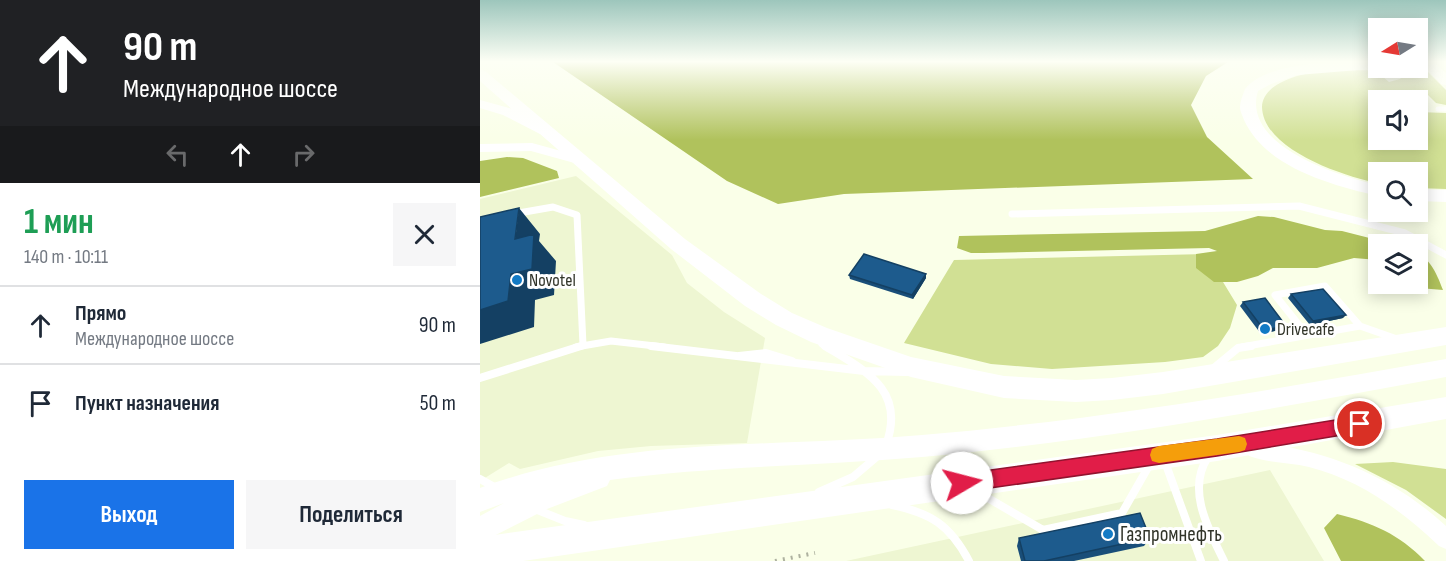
<!DOCTYPE html>
<html lang="ru">
<head>
<meta charset="utf-8">
<style>
	body { margin:0; font-family:"Sofia Sans Condensed",sans-serif; background:#f6f6f7; color:#1f2937; height:100vh; display:flex; flex-direction:column; font-size:22px; white-space:nowrap }
	* { box-sizing:border-box; margin:0 }
	p { font-size:20px; color:#747a83 }
	.icon { flex:none; width:33px; height:33px; fill:none; stroke:currentColor; stroke-width:2; stroke-linecap:round; stroke-linejoin:round }
	.map { position:relative; flex:1; overflow:hidden }
	.drawer { display:flex; flex-direction:column; background:#fff; width:480px }
	.drawer>* { flex:none }
	.top-card { background:#202124; color:#fff; overflow:hidden }
	.needle { width:39px; rotate:259deg }
	.controls { position:absolute; left:888px; top:18px; display:grid; gap:12px }
	.controls a { display:grid; place-items:center; width:60px; height:60px; border-radius:0px; background:#fff; box-shadow:0 3px 15px #0003; font-size:30px }
	.pin { position:absolute; display:grid; place-items:center; width:51px; height:51px; color:#fff; margin:-26px; border:3px solid #fff; border-radius:50%; box-shadow:0 2px 6px #0007 }
	.me { position:absolute; width:66px; margin:-33px; rotate:82deg; stroke-linejoin:round; filter:drop-shadow(0 0 4px #0008) }
	.turn { display:flex; align-items:center; gap:21px; height:126px; padding:0 24px; font-size:27px }
	.turn .icon { width:78px; height:78px; stroke-width:2.5 }
	.turn b { display:block; font-size:42px; line-height:51px }
	.lanes { display:flex; align-items:center; height:57px; padding:0 24px; background:#0003; justify-content:center; gap:30px; direction:ltr }
	.lanes .off { opacity:.35 }
	.round { display:grid; place-items:center; flex:none; width:63px; height:63px; border-radius:0px; background:#f6f6f7 }
	.headline { display:flex; align-items:center; justify-content:space-between; height:102px; padding:0 24px }
	h1 { font-size:36px; font-weight:700; line-height:45px; color:#1e9e55 }
	.cta { display:flex; gap:12px; margin-top:auto; padding:12px 24px }
	.cta a { flex:1; height:69px; border-radius:0px; background:#1a73e8; color:#fff; font-size:24px; font-weight:700; line-height:69px; text-align:center }
	.cta a+a { background:#f6f6f7; color:#1f2937 }
	ul { padding:0; list-style:none }
	li { display:flex; align-items:center; gap:18px; height:78px; padding:0 24px; border-top:2px solid #e0e1e3 }
	li div { flex:1 }
	li b { display:block; font-size:22px }
	li em { font-style:normal }
	main { display:flex; flex:1; min-height:0 }
	.map>svg:first-child { display:block }
	.built { fill:#eef6d2 }
	.green { fill:#d1e094 }
	.forest { fill:#b0c25c }
	.lines { fill:none; stroke-linecap:round; stroke-linejoin:round }
	.path { stroke:#aeb2a0; stroke-width:4; stroke-dasharray:2 6; stroke-linecap:butt }
	.lane-far2 { stroke:#fff; stroke-width:5 }
	.lane-far1 { stroke:#fff; stroke-width:7 }
	.lane { stroke:#fff; stroke-width:8 }
	.street { fill:#fff; fill-rule:evenodd }
	.secondary { fill:#fff; fill-rule:evenodd }
	.primary { fill:#fff; fill-rule:evenodd }
	.wall { fill:#194e79 }
	.shaded-wall { fill:#144063 }
	.building { fill:#1d5b8d; stroke:#144063; stroke-width:1.5 }
	.route { fill:#e11d48; stroke:#92132f; stroke-width:1.5 }
	.slow { fill:#f59e0b }
	.poi-dot { fill:#127ac5; stroke:#fff; stroke-width:2 }
	.labels { text-anchor:middle; stroke-width:6; stroke-linejoin:round; paint-order:stroke }
	.poi-label { font-size:18px; fill:#313429; stroke:#fff; text-anchor:start }
	.near-poi-label { font-size:21px; fill:#313429; stroke:#fff; text-anchor:start }
</style>
</head>
<body>
<main>
<section class="drawer">
<div class="top-card">
<div class="turn"><svg class="icon" aria-label="ahead" viewBox="0 0 24 24"><path d="M12 20V5M6 11l6-6 6 6"/></svg><div><b>90 m</b>Международное шоссе</div></div>
<div class="lanes"><svg class="icon off" aria-label="left" viewBox="0 0 24 24"><path d="M17 20v-9H6M10 6l-5 5 5 5"/></svg><svg class="icon" aria-label="ahead" viewBox="0 0 24 24"><path d="M12 20V5M6 11l6-6 6 6"/></svg><svg class="icon off" aria-label="right" viewBox="0 0 24 24"><path d="M7 20v-9h11M14 6l5 5-5 5"/></svg></div>
</div>
<div class="headline"><div><h1>1 мин</h1><p>140 m · 10:11</p></div><a class="round"><svg class="icon" aria-label="close" viewBox="0 0 24 24"><path d="M6 6l12 12M18 6L6 18"/></svg></a></div>
<ul>
<li><svg class="icon" aria-label="ahead" viewBox="0 0 24 24"><path d="M12 20V5M6 11l6-6 6 6"/></svg><div><b>Прямо</b><p>Международное шоссе</p></div><em>90 m</em></li>
<li><svg class="icon" aria-label="arrive" viewBox="0 0 24 24"><path d="M6 21V4h12l-3 4 3 4H6"/></svg><div><b>Пункт назначения</b></div><em>50 m</em></li>
</ul>
<div class="cta"><a>Выход</a><a>Поделиться</a></div>
</section>
<div class="map">
<svg width="966" height="561" viewBox="0 0 966 561">
	<rect width="100%" height="100%" fill="#faffe8"/>
	<path class="built" d="M96 176 192 255 207 283 244 312 285 338 267 443 171 446 118 451 40 469 29 463 0 481V199Z
		M790 470 844 561H366L445 544Z"/>
	<path class="green" d="M943 67 966 90V105L956 103 948 95 915 93 920 100H898V140H938V112L966 113V189L938 188V172H898V183C865 177 783 150 782 107 782 97 790 88 800 83 827 68 865 71 895 70L909 82 920 79 923 76 917 69Z
		M726 254 757 305 750 328 738 346 723 357 685 362 572 369 511 364 424 343 474 260Z
		M913 462 966 469V519L926 490 875 464Z"/>
	<path class="forest" d="M73 62H748L726 76 711 105 727 137 773 179 364 194 298 204 247 181Z
		M27 157 43 158 77 171 79 178 0 197V161Z
		M778 216 794 217 845 230 862 231 913 244H898V260L874 258 837 268H793L778 276 757 282H734L716 268V254L737 251 729 248 503 253H491L477 248 479 236 725 231Z
		M938 254C951 259 958 277 963 290L939 288 932 284H938Z
		M857 514C893 523 919 534 945 561H861L844 528Z"/>
	<g class="lines">
		<path class="path" d="M295 561 335 553"/>
		<path class="lane-far2" d="M958 109H966"/>
		<path class="lane-far1" d="M33 214 73 207 97 215 103 345
			M532 214 819 206 925 233 966 255
			M827 335 795 295 845 286 880 326
			M342 344 347 347
			M96 347 131 341 184 347
			M762 347 880 326 917 339"/>
		<path class="lane" d="M171 346 384 371 426 372
			M345 346C386 371 426 390 406 445
			M259 356 286 353 312 361
			M735 367 758 348 771 346
			M0 378 101 346
			M728 457C706 490 729 530 744 561
			M685 462 721 561
			M0 479 16 488
			M494 490 563 530 642 513 670 464
			M339 492 373 477 400 454
			M412 505C451 513 470 525 489 561
			M55 509 85 521 104 525"/>
		<path class="street" d="M775 442C848 450 912 476 966 526V549L959 546C921 510 880 480 829 467 809 462 787 463 769 456L766 450 769 444Z"/>
		<path class="secondary" d="M0 100 33 109 72 131 65 135 60 134 23 115 0 108Z
			M52 143 103 157 105 160 98 164 51 151 0 152V144Z
			M966 359V377C792 409 618 441 442 457 338 466 234 466 130 480L127 486 67 509 0 543V516L24 503 0 512V488C139 436 296 448 442 435 618 420 792 390 966 359Z"/>
		<path class="primary" d="M866 62H898V68H903L817 75 791 84 778 91C761 146 859 176 898 185V196C852 185 786 168 764 120 763 116 760 112 760 107 760 101 763 95 765 89 785 65 837 63 866 62Z
			M940 62H953L966 73V85L961 84Z
			M0 70 5 71 205 239 281 294 312 313 347 328 431 357 524 376 596 380 632 378 683 372 966 327V345L683 394 632 400 596 402 524 398 431 377 331 342 296 325 265 306 191 249 0 81Z
			M938 189 966 190V202L938 201Z
			M966 397V419L737 461 43 561H0V537L737 435Z"/>
	</g>
	<path class="wall" d="M369 275 446 278 433 299 370 279Z
		M811 294 863 318 830 325 808 298Z
		M763 302 804 329 781 334 760 306Z
		M539 538H670L664 546 594 561H541L537 546Z"/>
	<path class="shaded-wall" d="M39 208 60 234 59 241 76 261 74 295 55 300 54 327 0 344V310L31 274Z
		M446 274V278L433 299 432 295Z
		M866 315 863 318 830 325 833 321Z
		M806 326 804 329 781 334 784 330Z"/>
	<path class="building" d="M39 208 35 239 54 234 52 269 31 274 28 301 0 310V217Z
		M384 254 446 274 432 295 369 275Z
		M843 289 866 315 833 321 811 294Z
		M785 298 806 326 784 330 763 302Z
		M660 513 670 538 564 561H545L539 538Z"/>
	<linearGradient id="sky" x2="0" y2="1"><stop stop-color="#9dc6bc"/><stop offset="0.44" stop-color="#fdfff5"/><stop offset="1" stop-color="#fdfff5" stop-opacity="0"/></linearGradient>
	<rect width="966" height="140" fill="url(#sky)"/>
	<path class="route" d="M880 416 886 418 889 424 886 429 880 432 737 456 482 492 475 489 472 483 475 477 482 474 737 439Z"/>
	<path class="slow" d="M759 436 765 438 767 444 765 450 759 452 679 463 672 461 670 455 672 449 679 446Z"/>
	<g class="poi-dot">
		<circle cx="37" cy="280" r="6"/>
		<circle cx="785" cy="329" r="6"/>
		<circle cx="628" cy="534" r="6"/>
	</g>
	<g class="labels">
		<g class="poi-label">
			<text x="49" y="286">Novotel</text>
			<text x="797" y="335">Drivecafe</text>
		</g>
		<g class="near-poi-label">
			<text x="640" y="541">Газпромнефть</text>
		</g>
	</g>
</svg>
<div class="controls">
<a><svg class="needle" viewBox="-14 -14 28 28"><path d="M0-13l5 13h-10z" fill="#e53935"/><path d="M0 13l5-13h-10z" fill="#747a83"/></svg></a>
<a><svg class="icon" aria-label="sound" viewBox="0 0 24 24"><path d="M4 9h4l5-4v14l-5-4H4zM17 9q2 3 0 6"/></svg></a>
<a><svg class="icon" aria-label="search" viewBox="0 0 24 24"><circle cx="10" cy="10" r="6"/><path d="M15 15l6 6"/></svg></a>
<a><svg class="icon" aria-label="layers" viewBox="0 0 24 24"><path d="M12 4l9 5-9 5-9-5zM3 14l9 5 9-5"/></svg></a>
</div>
<div class="pin" style="left:880px;top:424px;background:#d93025"><svg class="icon" aria-label="arrive" viewBox="0 0 24 24"><path d="M6 21V4h12l-3 4 3 4H6"/></svg></div>
<svg class="me" style="left:482px;top:483px" viewBox="-20 -20 40 40"><circle r="19" fill="#fff"/><path d="M0-13L10 11 0 6-10 11z" fill="#e11d48"/></svg>
</div>
</main>
</body>
</html>
